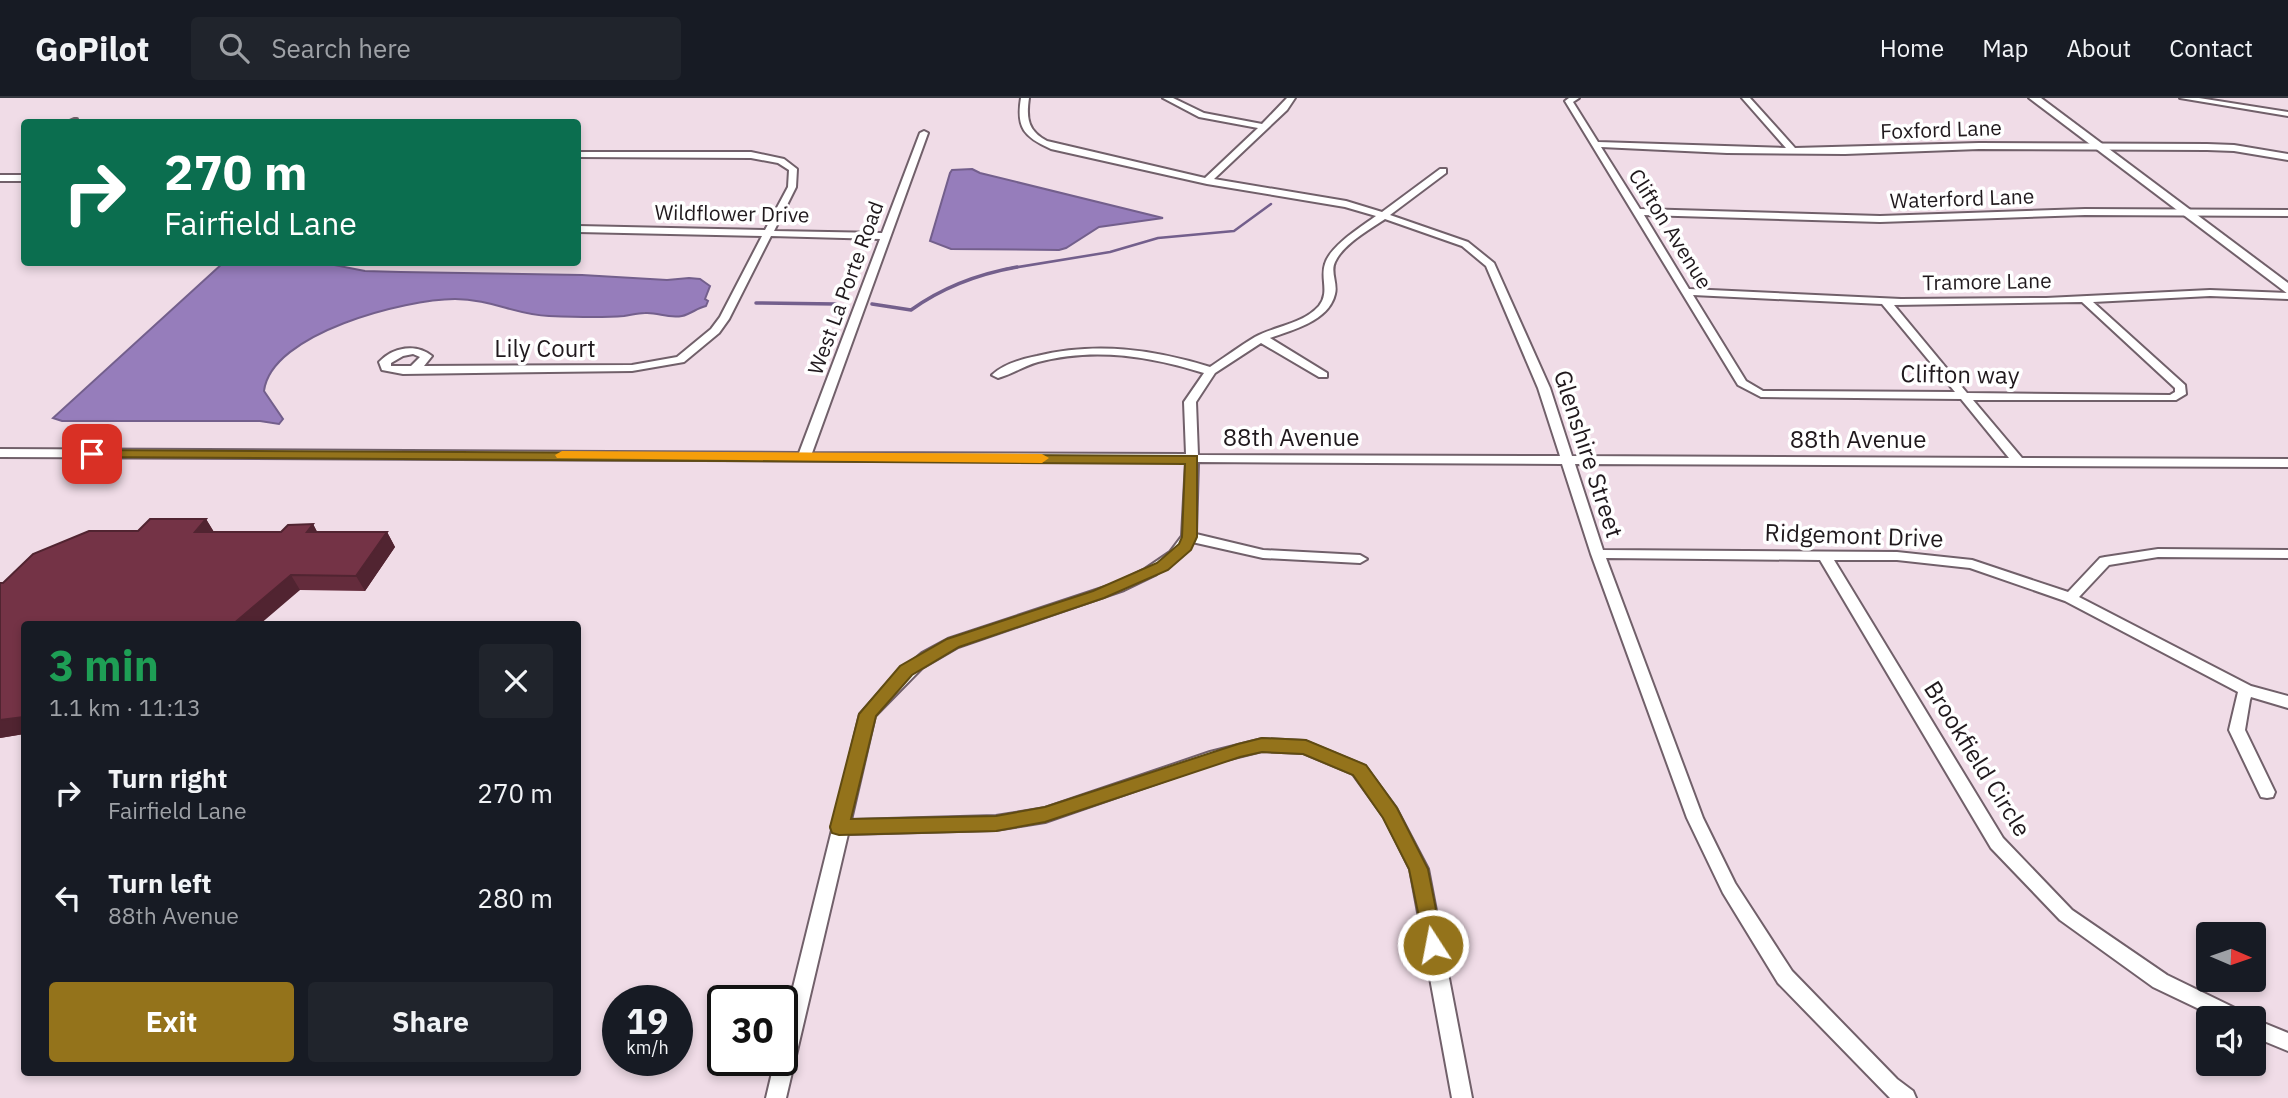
<!DOCTYPE html>
<html lang="en">
<head>
<meta charset="utf-8">
<style>
	body { margin:0; font-family:"IBM Plex Sans",sans-serif; background:#20242c; color:#f1f3f6; height:100vh; display:flex; flex-direction:column; font-size:26px; white-space:nowrap }
	* { box-sizing:border-box; margin:0 }
	p { font-size:23px; color:#9ea1a6 }
	.icon { flex:none; width:38px; height:38px; fill:none; stroke:currentColor; stroke-width:2; stroke-linecap:round; stroke-linejoin:round }
	.map { position:relative; flex:1; overflow:hidden }
	.drawer { position:absolute; left:21px; top:523px; width:560px; height:455px; display:flex; flex-direction:column; background:#171b24; border-radius:7px; box-shadow:0 4px 10px #0003 }
	.drawer>* { flex:none }
	.banner { position:absolute; left:21px; top:21px; width:560px; height:147px; border-radius:7px; box-shadow:0 4px 10px #0003; background:#0b6e4f; color:#fff; overflow:hidden }
	.needle { width:46px; rotate:92deg }
	.buttons { position:absolute; left:2196px; top:824px; display:grid; gap:14px }
	.buttons a { display:grid; place-items:center; width:70px; height:70px; border-radius:7px; background:#171b24; box-shadow:0 4px 10px #0003; font-size:35px }
	.speed { position:absolute; left:602px; top:887px; display:flex; gap:14px; font-size:35px; font-weight:700; text-align:center }
	.speed>* { display:grid; place-content:center; width:91px; height:91px; border-radius:50%; background:#171b24; box-shadow:0 4px 10px #0003; line-height:1 }
	.speed small { font-size:18px; font-weight:400 }
	.speed .limit { border:4px solid #111; border-radius:10px; background:#fff; color:#111 }
	.pin { position:absolute; display:grid; place-items:center; width:60px; height:60px; color:#fff; margin:-30px; border-radius:14px; box-shadow:0 4px 10px #0006 }
	.me { position:absolute; width:77px; margin:-38px; rotate:349deg; stroke-linejoin:round; filter:drop-shadow(0 0 5px #0008) }
	.turn { display:flex; align-items:center; gap:24px; height:147px; padding:0 28px; font-size:32px }
	.turn .icon { width:91px; height:91px; stroke-width:2.5 }
	.turn b { display:block; font-size:49px; line-height:60px }
	.round { display:grid; place-items:center; flex:none; width:74px; height:74px; border-radius:7px; background:#20242c }
	.summary { display:flex; align-items:center; justify-content:space-between; height:119px; padding:0 28px }
	h1 { font-size:42px; font-weight:800; line-height:52px; color:#1e9e55 }
	.button { display:flex; gap:14px; margin-top:auto; padding:14px 28px }
	.button a { flex:1; height:80px; border-radius:7px; background:#94731b; color:#fff; font-size:28px; font-weight:800; line-height:80px; text-align:center }
	.button a+a { background:#20242c; color:#f1f3f6 }
	ul { padding:0; list-style:none }
	li { display:flex; align-items:center; gap:21px; height:105px; padding:0 28px }
	li div { flex:1 }
	li b { display:block; font-size:26px }
	li em { font-style:normal }
	header { display:flex; align-items:center; gap:42px; box-sizing:border-box; height:98px; padding:0 35px; background:#171b24; border-bottom:2px solid #363941 }
	header strong { font-size:33px }
	nav { display:flex; gap:38px; margin-inline-start:auto; font-size:24px }
	.search { width:490px; height:63px; background:#20242c; display:flex; align-items:center; gap:18px; box-sizing:border-box; padding:0 24px; border-radius:7px; color:#9ea1a6; font-size:26px }
	.map>svg:first-child { display:block }
	.water { fill:#967dbb; stroke:#735f8c; stroke-width:2 }
	.lines { fill:none; stroke-linecap:round; stroke-linejoin:round }
	.stream-far1 { stroke:#735f8c; stroke-width:2.5 }
	.stream { stroke:#735f8c; stroke-width:3.5 }
	.minor-casing { stroke:#71606a; stroke-width:4 }
	.tertiary-casing { stroke:#71606a; stroke-width:4 }
	.minor { fill:#fff; fill-rule:evenodd }
	.tertiary { fill:#fff; fill-rule:evenodd }
	.wall { fill:#642c3c }
	.shaded-wall { fill:#512431 }
	.building { fill:#743346; stroke:#512431; stroke-width:2 }
	.route { fill:#94731b; stroke:#604b12; stroke-width:2 }
	.slow { fill:#f59e0b }
	.labels { text-anchor:middle; stroke-width:7; stroke-linejoin:round; paint-order:stroke }
	.far-street-label { font-size:21px; fill:#20191d; stroke:#fff }
	.street-label { font-size:24px; fill:#20191d; stroke:#fff }
</style>
</head>
<body>
<header>
<strong>GoPilot</strong>
<div class="search"><svg class="icon" aria-label="search" viewBox="0 0 24 24"><circle cx="10" cy="10" r="6"/><path d="M15 15l6 6"/></svg>Search here</div>
<nav><a>Home</a><a>Map</a><a>About</a><a>Contact</a></nav>
</header>
<div class="map">
<svg width="2288" height="1000" viewBox="0 0 2288 1000">
	<rect width="100%" height="100%" fill="#f0dce7"/>
	<path class="water" d="M972 71 980 75 1163 120 1099 129 1066 150 1059 152 951 151 930 143 950 75 952 72Z
		M223 165H324L365 173 401 174 582 177 667 182 689 180 700 181 710 188 705 201 708 203 706 208C697 210 691 216 682 218 668 221 658 214 645 215 638 215 631 217 624 218 600 220 574 219 549 218 517 217 490 201 455 201 406 201 271 235 264 293L283 321 279 326 260 323H62L53 320Z"/>
	<g class="lines">
		<path class="stream-far1" d="M1006 171 1110 154 1158 140 1234 133 1271 106"/>
		<path class="stream" d="M756 205 836 206
			M872 206 911 212C943 189 978 176 1017 169"/>
		<g class="minor-casing">
			<path id="minor" d="M1021 0H1029C1026 21 1028 33 1047 43L1205 80 1258 30 1199 19 1163 0H1173L1204 15 1262 26 1287 0H1295L1287 12 1214 81 1346 103 1382 114 1440 71H1446V75L1390 117 1468 144 1494 165 1550 290 1572 358 2009 360 1961 301 1761 299 1738 287 1565 3 1569 0H1579L1573 4 1598 44 1786 50 1742 0H1750L1795 50 1979 45 2207 46 2234 47 2288 56V62L2234 53 2207 52 1979 51 1845 56 1727 55 1601 49 1640 111 1880 118 2085 111 2288 112V118L2085 117 1880 124 1644 117 1689 191 1901 201 2046 200 2210 192 2288 195V201L2210 198 2093 204 2185 287 2186 296 2176 302H1973L2022 360 2288 361V369L1575 366 1603 452 1897 454 1972 462 2068 494 2100 460 2105 459 2158 451 2288 452V460L2158 459 2109 467 2079 499 2251 588 2288 598V610L2251 599 2250 602 2245 632 2275 694 2273 699 2267 700 2261 699 2229 632 2238 594 2065 503 1970 470 1897 462H1834L2003 740 2072 812 2167 877 2243 914 2245 920H2218L2153 889 2060 822 1991 750 1820 462 1606 460 1703 720 1735 785 1792 873 1897 981 1913 993 1916 1000H1890L1778 885 1723 795 1687 720 1591 456 1562 366 1198 364 1196 436 1263 452 1360 457 1367 461 1360 465 1263 460 1192 444 1179 460 1155 477 1124 492 958 549 922 570 875 618 851 722 996 718 1045 710 1210 654 1262 641 1305 643 1365 668 1396 710 1428 771 1472 1000H1452L1410 771 1384 719 1353 676 1303 655 1262 653 1218 664 1045 724 996 732 848 736 786 1000H766L775 962H782V934L832 732 831 729 834 724 860 616 891 581 922 555 948 541 1114 486 1145 471 1170 454 1182 438 1186 364 0 359V351L799 355 880 141 771 138 729 221 719 235 684 264 632 273 403 276 382 272 379 264C393 249 416 245 432 258L424 268 632 267 677 259 711 231 720 219 762 138 578 134V128L765 132 788 89 789 72 778 65 751 60 578 59V54H751L784 61 797 71 796 89 774 133 882 135 920 35 924 33 928 35 812 355 1186 356 1184 304 1204 275C1150 258 1094 249 1038 264 1024 268 1012 276 998 280L992 277C1004 266 1022 261 1037 258 1096 244 1152 251 1210 269 1225 259 1240 248 1255 239 1275 228 1303 226 1319 208 1330 194 1320 181 1325 166 1330 148 1361 129 1376 118L1345 109 1207 86 1051 51C1024 39 1016 30 1021 0ZM1385 121 1462 148 1486 168 1538 290 1560 358 1198 357 1196 304 1215 275 1261 245 1319 279H1327V275L1270 240C1292 232 1329 223 1335 196 1338 186 1330 174 1335 164 1343 146 1369 132 1385 121ZM1693 197 1882 206 1955 294 1763 293 1746 283ZM2082 204 2175 290V294L2170 297 1967 295 1894 207ZM413 256 420 259 411 268H391V265L403 258Z
				M2180 0H2199L2288 14V18Z
				M74 21H77V24H67Z
				M0 77H24V83H0Z
				M2254 921 2288 935V953L2254 939Z"/>
		</g>
		<g class="tertiary-casing">
			<path id="tertiary" d="M2029 0H2041L2288 185V196Z"/>
		</g>
		<use href="#minor" class="minor"/>
		<use href="#tertiary" class="tertiary"/>
	</g>
	<path class="wall" d="M206 421 214 434H281L313 426 317 434H387L395 449 365 493 300 492 24 527V636L0 640V485H3L138 433Z"/>
	<path class="shaded-wall" d="M206 421 215 436 195 434Z
		M313 426 321 441 307 434Z
		M387 434 395 449 365 493 356 478Z
		M291 477 300 492 259 527H232Z
		M24 619V636L0 640V622Z"/>
	<path class="building" d="M150 421H206L195 434H281L288 427 313 426 307 434H387L356 478 291 477 232 527H24V619L0 622V485H3L33 456 89 433H138Z"/>
	<path class="route" d="M92 352 1197 358V439L1191 452 1168 472 1104 500 959 549 912 577 876 618 851 721 996 718 1045 709 1238 646 1262 640 1306 642 1366 667 1397 710 1428 771 1443 847 1440 853 1433 856 1426 853 1409 771 1383 720 1353 677 1303 656 1262 654 1240 659 1045 724 996 733 839 737 832 735 830 729 859 616 900 568 947 541 1093 493 1157 465 1179 446 1182 439 1185 366 87 359V353Z"/>
	<path class="slow" d="M562 353 1042 356 1049 360 1042 365 557 360 555 357Z"/>
	<g class="labels">
		<g class="far-street-label">
			<text transform="translate(1941 32) rotate(-2)" y="7">Foxford Lane</text>
			<text transform="translate(1962 101) rotate(-2)" y="7">Waterford Lane</text>
			<text transform="translate(732 116) rotate(1)" y="7">Wildflower Drive</text>
			<text transform="translate(1670 131) rotate(58)" y="7">Clifton Avenue</text>
			<text transform="translate(1987 184) rotate(-1)" y="7">Tramore Lane</text>
			<text transform="translate(846 190) rotate(-70)" y="7">West La Porte Road</text>
		</g>
		<g class="street-label">
			<text x="545" y="259">Lily Court</text>
			<text transform="translate(1960 277) rotate(1)" y="8">Clifton way</text>
			<text x="1291" y="348">88th Avenue</text>
			<text x="1858" y="350">88th Avenue</text>
			<text transform="translate(1588 356) rotate(72)" y="8">Glenshire Street</text>
			<text transform="translate(1854 438) rotate(2)" y="8">Ridgemont Drive</text>
			<text transform="translate(1977 661) rotate(58)" y="8">Brookfield Circle</text>
		</g>
	</g>
</svg>
<div class="buttons">
<a><svg class="needle" viewBox="-14 -14 28 28"><path d="M0-13l5 13h-10z" fill="#e53935"/><path d="M0 13l5-13h-10z" fill="#9ea1a6"/></svg></a>
<a><svg class="icon" aria-label="sound" viewBox="0 0 24 24"><path d="M4 9h4l5-4v14l-5-4H4zM17 9q2 3 0 6"/></svg></a>
</div>
<div class="speed"><div>19<small>km/h</small></div><div class="limit">30</div></div>
<div class="pin" style="left:92px;top:356px;background:#d93025"><svg class="icon" aria-label="arrive" viewBox="0 0 24 24"><path d="M6 21V4h12l-3 4 3 4H6"/></svg></div>
<svg class="me" style="left:1433px;top:847px" viewBox="-20 -20 40 40"><circle r="17" fill="#94731b" stroke="#fff" stroke-width="3"/><path d="M0-11L8 9 0 5-8 9z" fill="#fff"/></svg>
<div class="banner">
<div class="turn"><svg class="icon" aria-label="right" viewBox="0 0 24 24"><path d="M7 20v-9h11M14 6l5 5-5 5"/></svg><div><b>270 m</b>Fairfield Lane</div></div>
</div>
<section class="drawer">
<div class="summary"><div><h1>3 min</h1><p>1.1 km · 11:13</p></div><a class="round"><svg class="icon" aria-label="close" viewBox="0 0 24 24"><path d="M6 6l12 12M18 6L6 18"/></svg></a></div>
<ul>
<li><svg class="icon" aria-label="right" viewBox="0 0 24 24"><path d="M7 20v-9h11M14 6l5 5-5 5"/></svg><div><b>Turn right</b><p>Fairfield Lane</p></div><em>270 m</em></li>
<li><svg class="icon" aria-label="left" viewBox="0 0 24 24"><path d="M17 20v-9H6M10 6l-5 5 5 5"/></svg><div><b>Turn left</b><p>88th Avenue</p></div><em>280 m</em></li>
</ul>
<div class="button"><a>Exit</a><a>Share</a></div>
</section>
</div>
</body>
</html>
